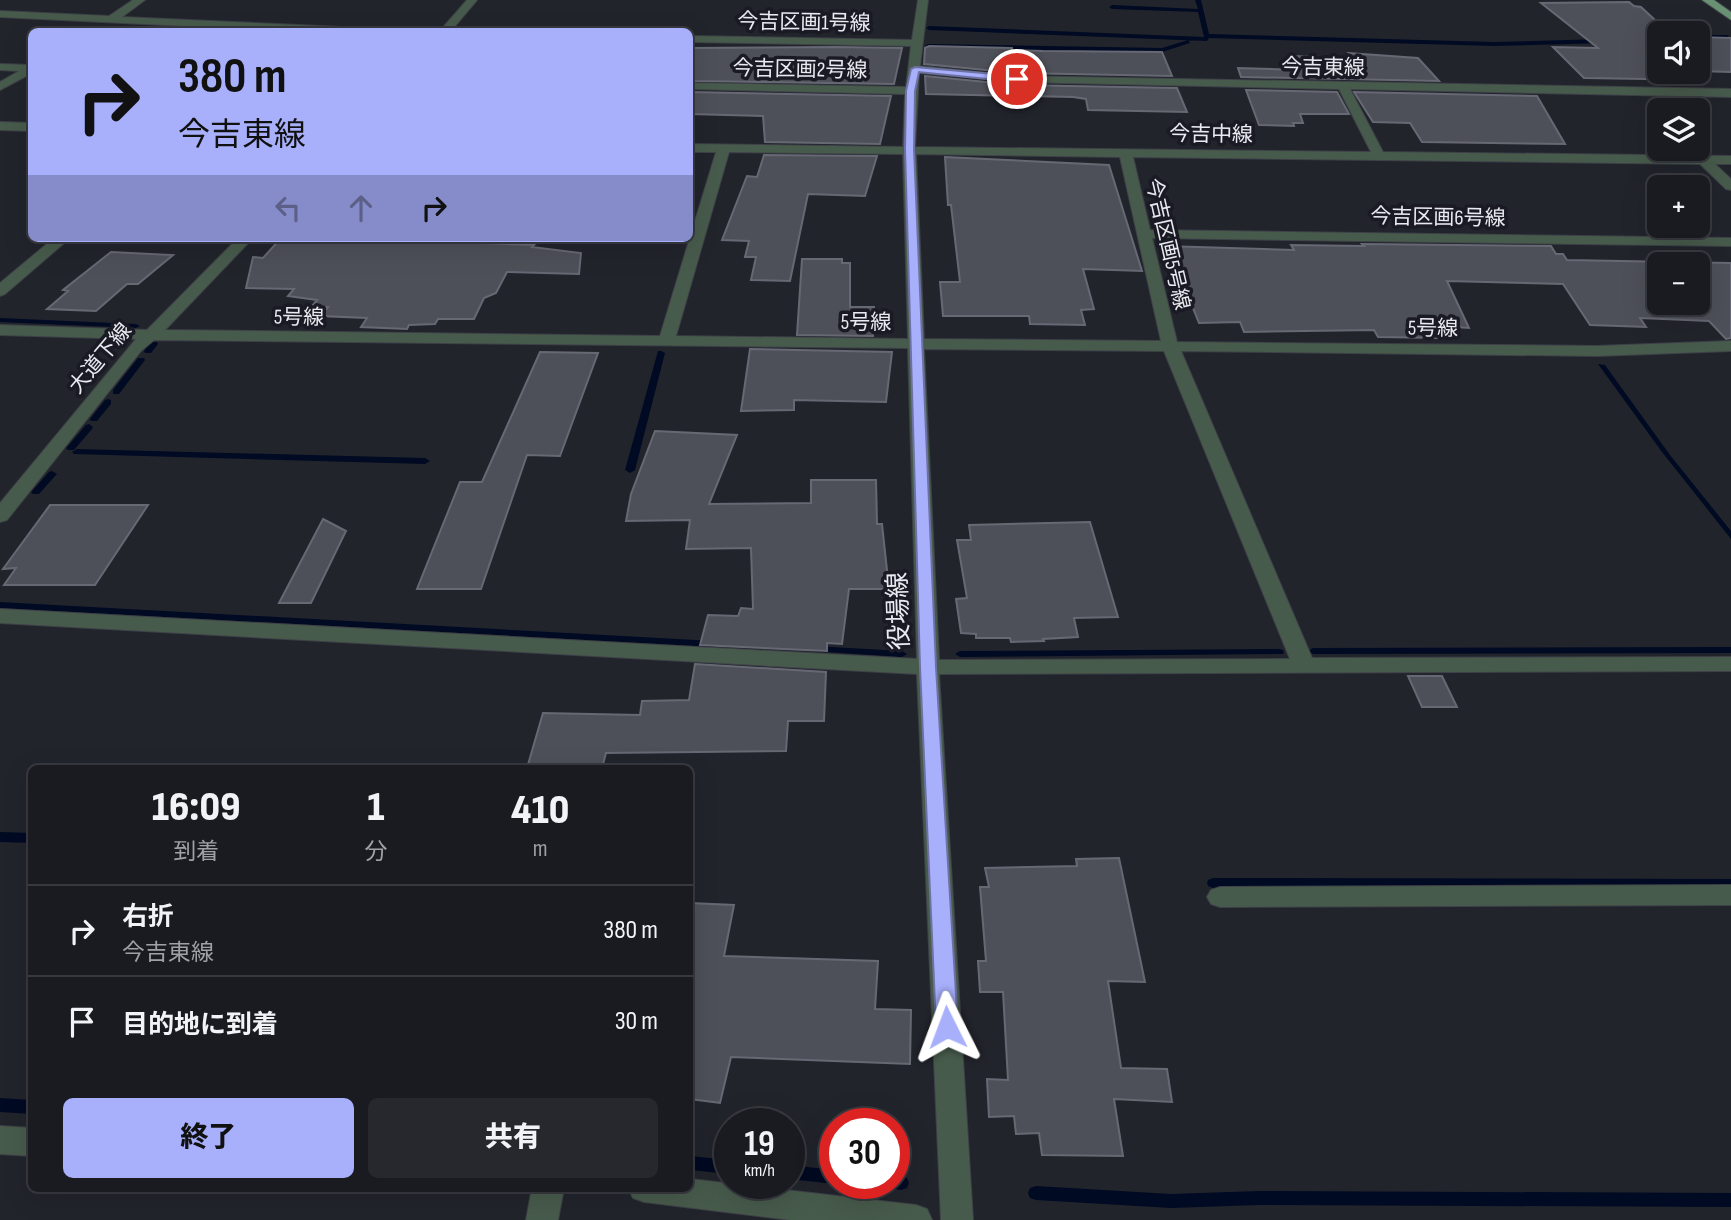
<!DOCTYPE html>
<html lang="ja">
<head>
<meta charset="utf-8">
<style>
	body { margin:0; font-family:"Sofia Sans Condensed","Noto Sans JP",sans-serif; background:#27282e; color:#f1f3f6; height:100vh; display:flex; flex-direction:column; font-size:26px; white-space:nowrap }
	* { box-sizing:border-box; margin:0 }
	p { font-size:23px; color:#9fa1a5 }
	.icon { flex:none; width:38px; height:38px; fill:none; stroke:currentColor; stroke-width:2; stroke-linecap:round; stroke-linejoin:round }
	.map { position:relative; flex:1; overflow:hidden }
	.side { position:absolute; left:28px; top:765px; width:665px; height:427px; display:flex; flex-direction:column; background:#1a1b21; border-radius:10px; box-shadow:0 7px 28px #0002,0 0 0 2px #38393f }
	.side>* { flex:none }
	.top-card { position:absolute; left:28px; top:28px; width:665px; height:214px; border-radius:10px; box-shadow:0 7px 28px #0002,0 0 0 2px #38393f; background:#a8b0fc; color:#111; overflow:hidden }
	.controls { position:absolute; left:1647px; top:21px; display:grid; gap:14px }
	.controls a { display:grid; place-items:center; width:63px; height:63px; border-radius:10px; background:#1a1b21; box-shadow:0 7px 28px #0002,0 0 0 2px #38393f; font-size:35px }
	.speed { position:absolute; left:714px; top:1108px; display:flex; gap:14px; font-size:35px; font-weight:700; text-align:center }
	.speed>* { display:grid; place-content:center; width:91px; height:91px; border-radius:50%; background:#1a1b21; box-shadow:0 7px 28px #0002,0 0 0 2px #38393f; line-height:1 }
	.speed small { font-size:18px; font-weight:400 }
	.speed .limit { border:10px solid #d22; background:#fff; color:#111 }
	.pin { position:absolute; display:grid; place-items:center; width:60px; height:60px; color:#fff; margin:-30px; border:4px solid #fff; border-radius:50%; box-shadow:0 2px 7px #0007 }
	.me { position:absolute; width:77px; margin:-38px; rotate:357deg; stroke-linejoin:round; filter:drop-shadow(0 0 5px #0008) }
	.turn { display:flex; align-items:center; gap:24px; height:147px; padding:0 35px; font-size:32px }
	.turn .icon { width:91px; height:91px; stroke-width:2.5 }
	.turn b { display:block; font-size:49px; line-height:60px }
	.lanes { display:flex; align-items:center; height:66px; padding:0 35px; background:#0003; justify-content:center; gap:35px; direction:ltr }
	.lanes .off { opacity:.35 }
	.eta { display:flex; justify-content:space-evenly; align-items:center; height:119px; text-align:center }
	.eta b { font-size:42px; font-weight:800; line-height:49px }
	.primary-button { display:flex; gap:14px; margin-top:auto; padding:14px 35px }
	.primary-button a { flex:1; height:80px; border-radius:10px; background:#a8b0fc; color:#111; font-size:28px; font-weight:800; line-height:80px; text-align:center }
	.primary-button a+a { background:#27282e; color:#f1f3f6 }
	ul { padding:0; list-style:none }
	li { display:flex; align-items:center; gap:21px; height:91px; padding:0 35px; border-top:2px solid #38393f }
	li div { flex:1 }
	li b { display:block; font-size:26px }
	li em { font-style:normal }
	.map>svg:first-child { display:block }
	.water { fill:#000a23 }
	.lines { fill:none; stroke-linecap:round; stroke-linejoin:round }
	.stream { fill:#000a23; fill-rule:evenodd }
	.building { fill:#4e5059; stroke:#666873; stroke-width:2; fill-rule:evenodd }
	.minor-casing { stroke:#3e4047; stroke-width:2 }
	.major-casing { stroke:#3e4047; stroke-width:2 }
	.minor { fill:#475b4c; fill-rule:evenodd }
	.major { fill:#679172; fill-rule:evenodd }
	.route { fill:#a8b0fc; stroke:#6d72a4; stroke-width:2 }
	.labels { text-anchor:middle; stroke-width:7; stroke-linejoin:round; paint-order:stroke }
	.far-street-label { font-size:21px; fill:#e9eaf0; stroke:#191a23 }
	.street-label { font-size:26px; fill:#e9eaf0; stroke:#191a23 }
</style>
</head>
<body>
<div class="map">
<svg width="1731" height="1220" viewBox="0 0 1731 1220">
	<rect width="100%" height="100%" fill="#22242c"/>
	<path class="water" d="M1598 364 1605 365 1670 455 1731 531V539L1662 452Z"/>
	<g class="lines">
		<path class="stream" d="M1195 0H1201L1209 34 1494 42 1604 39 1607 41 1604 43 1494 46 1209 38 1207 41 929 30 926 28 929 26 1204 37 1198 12 1112 9 1109 7 1112 5 1198 9Z
			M1729 35 1727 38H1698V35Z
			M1188 40 1190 43 1162 52 928 48 925 46 928 44 1162 48Z
			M0 318 136 324 140 326 136 328 0 322Z
			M151 342H157L158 344 151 353H145L144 351Z
			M658 351H661L665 353 635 470 630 473 625 470Z
			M138 358H144L145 360 119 394H113V390Z
			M108 399 111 400V404L97 421H91L90 419 105 400Z
			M89 424 93 427 92 429 74 450H68L66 448 68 446 86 425Z
			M77 449 425 458 430 461 425 464 74 454 72 452Z
			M52 471 57 474 55 476 39 494H33L31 492 33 490 49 472Z
			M0 602 714 641 719 644 714 647 0 608Z
			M814 646 902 651 907 654 902 657 810 651 809 649Z
			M1731 647V653L1313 654 1308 651 1313 648Z
			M1279 649 1283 650 1284 652 1283 654 960 657 955 654 960 651Z
			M0 832 32 833V843L0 842Z
			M1213 878 1731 879V889L1213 888 1208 886 1207 883 1208 880Z
			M0 1098 32 1100V1114L0 1112Z
			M690 1156 730 1160V1174L690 1170Z
			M789 1165 835 1170V1183H838L835 1184 789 1179Z
			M894 1176 907 1178 909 1183 907 1188 901 1190 888 1188 886 1183H894Z
			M1036 1186 1171 1194 1259 1191 1731 1193V1207L1259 1205 1171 1208 1036 1200 1030 1198 1028 1193 1030 1188Z"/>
	</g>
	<path class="building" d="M1629 2 1634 6 1641 7 1655 20H1665L1681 33H1659V72H1695L1704 80 1584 78 1553 47 1598 48 1541 3Z
		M1698 37 1731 38V72L1698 71Z
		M929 46 1012 48V50L1043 51 1162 52 1172 76 1017 73 924 64 925 48Z
		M836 47 902 48 894 84 690 81V48Z
		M1348 53 1418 58 1439 81 1241 77 1238 68 1299 70 1293 56 1349 58Z
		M925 76 1017 85 1177 88 1187 112 1088 110 1086 99 1073 97 926 94Z
		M1246 90 1337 92 1349 114H1300L1303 123H1293L1294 126 1259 125Z
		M690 92 891 96 880 144 765 142 763 116 690 114Z
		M1354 92 1537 96 1565 144 1422 142 1410 123 1373 122Z
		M764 155 877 156 865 196 808 194 790 281 751 280 756 257H745L749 241 722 240 747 176 757 177Z
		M945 157 1109 165 1142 271 1083 269 1094 309 1081 310 1085 325 1030 324 1029 316H943L940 282H960L951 205H948Z
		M281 238H430L428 241 534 245 532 247 581 253 579 274 507 272 496 293 484 298 474 319H438L435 324 409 325 407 329 361 327 367 318 320 316 328 307 312 306 317 300 288 296 294 289 246 288 253 257 263 258Z
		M1362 244 1551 246 1556 254H1563L1567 260 1731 263V338L1726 339 1709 321 1640 318 1646 327 1590 325 1563 284 1447 281 1469 328 1437 326 1444 338 1378 337 1374 330 1244 332 1240 322 1199 323 1185 288H1180L1165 246 1294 250 1291 245 1364 246ZM1659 264H1698V303H1659Z
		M111 252 173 255 138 284H127L96 311 47 309 68 291 63 290Z
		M802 259H842V263H850V307H874L873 336 797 335Z
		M750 349 892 352 886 402 794 400V410L741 411Z
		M540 352 598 353 560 456 527 455 481 589H417L460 482H482Z
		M655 431 737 435 709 504 811 503V480H876L877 524H882L889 589H849L842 644 827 643V651L700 645 708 615 738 616 741 608 753 609 751 548 686 549 690 520 626 521 631 494Z
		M50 505H148L95 585H4L16 568 3 569Z
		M323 519 346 531 311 603H279Z
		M1090 522 1118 617 1074 618 1078 637 1043 639 1044 641 1011 642 1010 638H976V634L961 633 956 599 967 598 957 540H971L969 525Z
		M695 664 826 672 824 721H788L786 751 606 753 602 768H527L543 713 640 715 642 701 689 700Z
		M1408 676H1442L1457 707H1422Z
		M1119 858 1145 982 1108 981 1121 1068 1167 1069 1172 1102 1114 1099 1123 1156 1042 1155 1039 1133 1016 1134 1014 1116 989 1117 987 1079 1008 1080 1003 992H980L978 961H986L980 887H989L985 868 1077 866 1076 859Z
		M690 903 734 905 724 956 878 961 875 1009 911 1010 910 1064 731 1057 720 1103 690 1099Z"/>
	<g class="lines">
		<g class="minor-casing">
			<path id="minor" d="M133 0H145L122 17 386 29 391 32H307L0 17V11L109 16Z
				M467 0H477L450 32H439Z
				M918 0H928L920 66 1017 76 1731 89V97L1350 89 1383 152 1731 156V164H1715L1731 179V190L1726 189 1700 164 1133 157 1150 230 1731 238V246L1152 238 1177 342 1597 346 1731 341V351L1597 356 1181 351 1312 658 1731 657V671L939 674 973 1220H941L917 674 0 623V609L917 659 908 348 154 340 141 351 7 520 0 522V503L136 339 0 335V325L147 330 238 238H253L165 330 660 336 716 152H690V144L903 147 905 94 690 89V83L906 87 911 46 690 42V36L912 40ZM919 73 1017 82 1339 89 1371 152 915 147ZM729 152 903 154 908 339 676 336ZM916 154 1120 157 1161 341 924 339ZM924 349 1164 351 1290 659 939 660Z
				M0 64 32 65V73L0 90V82L19 71 0 70Z
				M0 122 32 123V131L0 130Z
				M54 238H70L5 294 0 296V283Z
				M1731 885V905L1220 907 1211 904 1207 897 1211 890 1220 887Z
				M0 1126 32 1128V1156L0 1154Z
				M690 1179 916 1205 927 1209 932 1220H791L644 1202 633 1198 628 1188H690Z
				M532 1188H564L558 1220H526Z"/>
		</g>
		<g class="major-casing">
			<path id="major" d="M1702 0H1714L1731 12V20Z"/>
		</g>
		<use href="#minor" class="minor"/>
		<use href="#major" class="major"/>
	</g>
	<path class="route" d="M915 67 1017 76 1021 79 1017 82 919 72 915 91 914 149 936 667 958 1027 955 1033 947 1036 939 1033 936 1027 920 667 905 149 906 91 911 69Z"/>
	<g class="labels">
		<g class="far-street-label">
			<text transform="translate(804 22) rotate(1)" y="7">今吉区画1号線</text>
			<text transform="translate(1323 67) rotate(1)" y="7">今吉東線</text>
			<text transform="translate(800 69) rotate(1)" y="7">今吉区画2号線</text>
			<text transform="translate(1211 134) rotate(1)" y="7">今吉中線</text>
			<text transform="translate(1438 217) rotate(1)" y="7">今吉区画6号線</text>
			<text transform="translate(1168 244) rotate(77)" y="7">今吉区画5号線</text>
			<text transform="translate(299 317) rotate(1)" y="7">5号線</text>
			<text x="866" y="329">5号線</text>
			<text transform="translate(1433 328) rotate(1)" y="7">5号線</text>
			<text transform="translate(100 358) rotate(-50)" y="7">大道下線</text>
		</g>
		<g class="street-label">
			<text transform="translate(898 611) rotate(-92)" y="9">役場線</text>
		</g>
	</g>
</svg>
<div class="controls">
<a><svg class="icon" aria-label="sound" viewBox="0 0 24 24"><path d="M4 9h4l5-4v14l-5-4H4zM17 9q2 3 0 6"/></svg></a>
<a><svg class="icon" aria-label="layers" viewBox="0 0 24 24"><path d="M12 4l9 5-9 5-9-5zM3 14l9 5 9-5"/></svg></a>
<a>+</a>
<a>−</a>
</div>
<div class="speed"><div>19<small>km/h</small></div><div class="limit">30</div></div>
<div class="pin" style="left:1017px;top:79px;background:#d93025"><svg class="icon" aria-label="arrive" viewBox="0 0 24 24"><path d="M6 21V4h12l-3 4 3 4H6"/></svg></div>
<svg class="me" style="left:947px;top:1027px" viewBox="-20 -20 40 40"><path d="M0-17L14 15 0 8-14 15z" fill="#a8b0fc" stroke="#fff" stroke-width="4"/></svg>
<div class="top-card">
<div class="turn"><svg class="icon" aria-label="right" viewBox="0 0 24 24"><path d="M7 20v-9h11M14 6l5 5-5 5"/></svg><div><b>380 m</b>今吉東線</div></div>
<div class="lanes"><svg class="icon off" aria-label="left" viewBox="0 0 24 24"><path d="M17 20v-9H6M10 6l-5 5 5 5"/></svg><svg class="icon off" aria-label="ahead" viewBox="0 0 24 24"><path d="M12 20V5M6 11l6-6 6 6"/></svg><svg class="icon" aria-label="right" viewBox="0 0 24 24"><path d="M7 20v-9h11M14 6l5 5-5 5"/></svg></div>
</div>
<section class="side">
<div class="eta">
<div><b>16:09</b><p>到着</p></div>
<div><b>1</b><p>分</p></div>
<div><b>410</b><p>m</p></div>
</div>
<ul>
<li><svg class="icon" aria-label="right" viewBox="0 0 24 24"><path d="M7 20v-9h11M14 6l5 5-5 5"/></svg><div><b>右折</b><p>今吉東線</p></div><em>380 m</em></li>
<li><svg class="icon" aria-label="arrive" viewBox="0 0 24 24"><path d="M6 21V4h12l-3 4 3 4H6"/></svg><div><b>目的地に到着</b></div><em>30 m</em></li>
</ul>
<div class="primary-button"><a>終了</a><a>共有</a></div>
</section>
</div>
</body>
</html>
